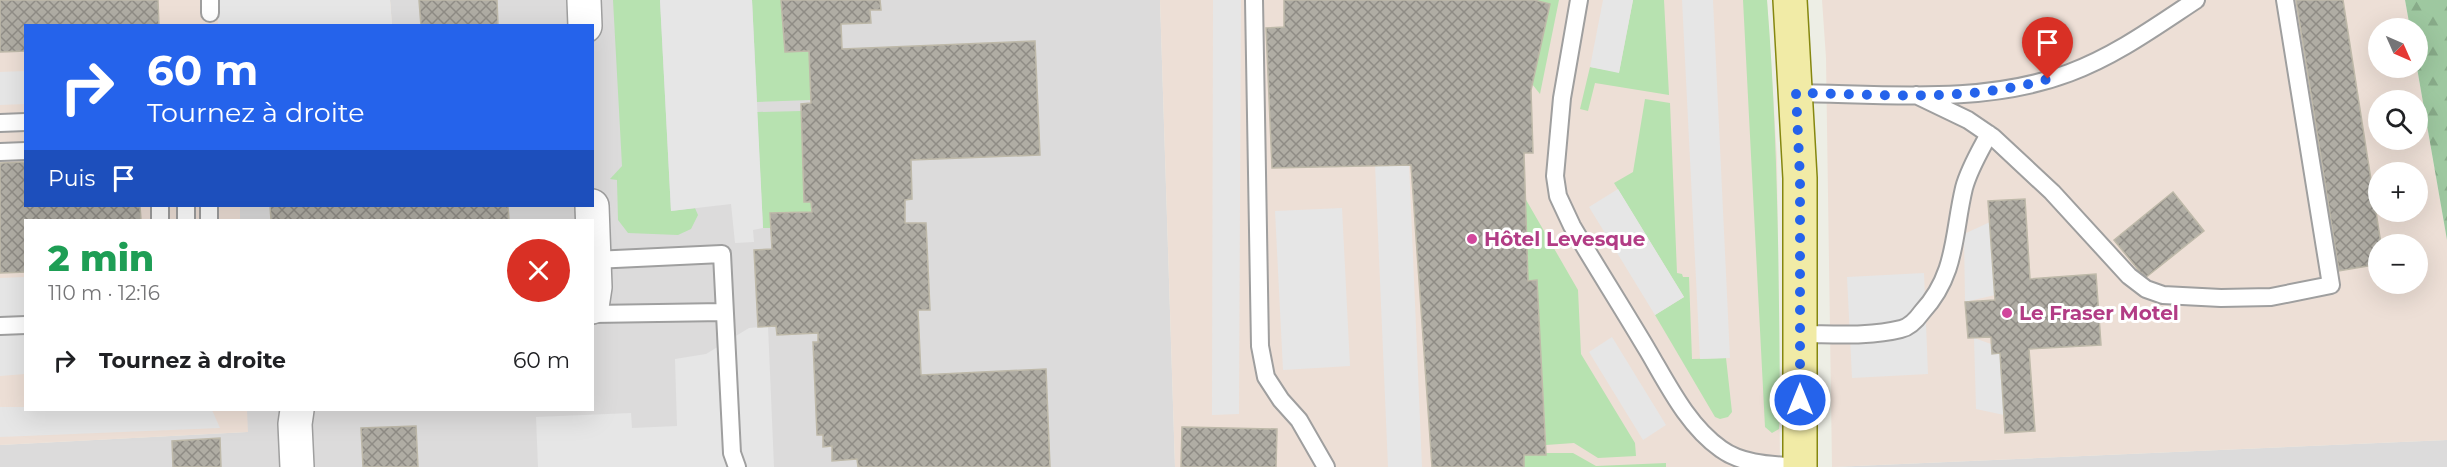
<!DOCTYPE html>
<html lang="fr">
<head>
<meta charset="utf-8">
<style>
	body { margin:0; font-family:Montserrat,sans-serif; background:#f2f2f2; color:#202124; height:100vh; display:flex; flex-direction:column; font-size:22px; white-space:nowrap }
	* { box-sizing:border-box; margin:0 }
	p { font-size:20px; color:#757577 }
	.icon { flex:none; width:33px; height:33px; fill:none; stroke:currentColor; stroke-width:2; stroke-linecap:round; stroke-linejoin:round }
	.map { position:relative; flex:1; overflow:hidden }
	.drawer { position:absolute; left:24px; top:219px; width:570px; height:192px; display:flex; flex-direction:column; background:#fff; border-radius:0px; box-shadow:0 6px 24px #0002 }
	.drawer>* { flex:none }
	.guide { position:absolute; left:24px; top:24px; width:570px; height:183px; border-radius:0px; box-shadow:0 6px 24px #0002; background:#2563eb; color:#fff; overflow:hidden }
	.needle { width:39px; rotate:135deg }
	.tools { position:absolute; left:2368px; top:18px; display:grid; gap:12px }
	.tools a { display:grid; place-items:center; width:60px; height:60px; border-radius:50%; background:#fff; box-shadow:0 6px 24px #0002; font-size:30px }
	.pin { position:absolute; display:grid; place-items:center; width:51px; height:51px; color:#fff; margin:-62px -26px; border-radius:50% 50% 50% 0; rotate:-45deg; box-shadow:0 0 6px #0007 }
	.pin .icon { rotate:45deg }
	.me { position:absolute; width:66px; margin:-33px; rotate:0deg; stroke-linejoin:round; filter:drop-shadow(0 0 4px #0008) }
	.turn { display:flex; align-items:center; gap:21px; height:126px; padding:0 24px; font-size:27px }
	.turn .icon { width:78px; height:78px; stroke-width:2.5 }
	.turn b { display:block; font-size:42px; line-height:51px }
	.then { display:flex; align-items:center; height:57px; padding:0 24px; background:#0003; gap:12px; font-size:22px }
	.round { display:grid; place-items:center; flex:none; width:63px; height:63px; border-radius:32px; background:#f2f2f2 }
	.overview { display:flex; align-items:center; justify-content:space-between; height:102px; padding:0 24px }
	h1 { font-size:36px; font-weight:800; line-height:45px; color:#1e9e55 }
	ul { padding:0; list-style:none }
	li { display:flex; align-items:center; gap:18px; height:78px; padding:0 24px }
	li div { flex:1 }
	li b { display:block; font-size:22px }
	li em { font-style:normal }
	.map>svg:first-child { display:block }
	.residential { fill:#dcdbdb }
	.commercial { fill:#eddfd6; fill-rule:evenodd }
	.grass { fill:#b7e2b0 }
	.forest { fill:url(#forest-firs) }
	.parking { fill:#e6e6e6 }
	.building { fill:url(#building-cross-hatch); stroke:#beb9a9; stroke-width:1.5 }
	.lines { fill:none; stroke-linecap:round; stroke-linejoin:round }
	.lane-casing { stroke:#9f9f9f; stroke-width:20 }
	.street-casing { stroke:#9f9f9f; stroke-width:36 }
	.primary-casing { stroke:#858710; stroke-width:36 }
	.lane { stroke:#fff; stroke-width:16 }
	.street { stroke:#fff; stroke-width:33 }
	.primary { stroke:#f1eba6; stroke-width:33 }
	.route { stroke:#2563eb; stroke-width:10; stroke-dasharray:0 18 }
	.hotel-dot { fill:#d1479c; stroke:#fff; stroke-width:2 }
	.labels { text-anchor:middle; stroke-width:6; stroke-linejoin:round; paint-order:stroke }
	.hotel-label { font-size:20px; font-weight:bold; fill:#b23c85; stroke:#fff; text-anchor:start }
</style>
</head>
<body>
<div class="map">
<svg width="2447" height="467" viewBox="0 0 2447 467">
	<defs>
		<pattern id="forest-firs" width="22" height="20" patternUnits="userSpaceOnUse" patternTransform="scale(1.5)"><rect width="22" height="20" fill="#9ec8a0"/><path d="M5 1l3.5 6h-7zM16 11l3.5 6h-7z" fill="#88ab89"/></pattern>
		<pattern id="building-cross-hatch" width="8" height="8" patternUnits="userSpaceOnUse" patternTransform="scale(1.5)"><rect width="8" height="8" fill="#b0ada4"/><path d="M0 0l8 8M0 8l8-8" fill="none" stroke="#8f8c85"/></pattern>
	</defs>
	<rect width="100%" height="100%" fill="#edeee5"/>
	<path class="residential" d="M390 0H1160L1175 467H0V445L247 432V410H592V220H240V206H592V26L392 25Z
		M2447 440V467H1833Z"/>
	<path class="commercial" d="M0 0H390L392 25 26 26V206H240V220H26V410H247L248 432 0 445Z
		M1160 0H1767L1777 157 1780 467H1175Z
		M1822 0H2405L2410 28H2379V68H2417L2447 240V440L1832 467 1826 58ZM2379 100H2418V140H2379ZM2379 172H2418V212H2379ZM2379 244H2418V284H2379Z"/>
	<path class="grass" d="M613 0H660L671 211 695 208 698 215 691 229 678 235 628 233 618 220 617 180 610 179 622 166Z
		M752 0H781L785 52 809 51 811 100 757 102Z
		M1534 0H1559L1540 94 1532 84 1549 4Z
		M1633 0H1664L1669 95 1595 83 1588 111 1580 109 1590 67 1619 72Z
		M1743 0H1767C1778 137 1779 274 1780 411L1779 429 1772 433 1765 427Z
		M1645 99 1670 103 1677 273 1682 274 1683 277H1689L1692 359 1726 358 1732 412 1728 417 1720 419 1715 417 1655 315 1684 297 1614 183 1633 172Z
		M801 111 804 202H811L812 212 771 213V228H763L757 112Z
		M1525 198 1578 290 1581 354 1635 443 1636 456 1598 458 1574 443 1546 445 1537 281H1528Z
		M1546 453H1573L1596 466 1666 463V467H1524V455Z"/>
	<path class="forest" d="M2405 0H2447V240L2417 68 2418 28H2410Z"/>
	<path class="parking" d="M217 0H390L392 25H218Z
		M660 0H752L763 228 753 230 754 242 735 243 731 204 671 211Z
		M1213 0H1241L1239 414 1212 415Z
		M1603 0H1633L1619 73 1590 67Z
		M1682 0H1713L1730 358 1700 359Z
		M25 71V104L0 105V72Z
		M1409 163 1422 467H1388L1375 165Z
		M1618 189 1684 297 1655 315 1589 207Z
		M1342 208 1350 366 1283 370 1275 211Z
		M1990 222 1995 295 1965 302 1964 234Z
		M1924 273 1928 374 1852 378 1847 277Z
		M25 277V374L0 376V278Z
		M768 326 774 467H538L536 417 631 413 632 428 677 426 675 359 706 354 749 328Z
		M1612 337 1666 425 1643 440 1589 352Z
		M1974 338 1991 344 2000 353 2004 415 1976 409Z
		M0 407H25L26 410H212L220 428 0 437Z"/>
	<path class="building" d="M0 0H158L159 26H26V51L0 52Z
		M419 0H497L498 26H421Z
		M781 0H880L881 10H870L871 23 841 24 842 49 1035 41 1040 155 911 160 912 199 905 200V223H926L930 310H918L921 375 1046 369 1050 467H858L857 459 832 461V446L823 447V435H817L813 342H818V333L777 335 776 326 758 327 754 250 772 249 770 213 812 212 811 202H804L801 104 811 103 809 51 785 52Z
		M1284 0H1534L1550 4 1531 90 1533 153H1524L1528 281 1537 280 1546 455H1524V467H1432L1411 165 1272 168 1266 28 1284 27Z
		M2296 0H2343L2381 244H2379V264L2339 271Z
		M26 162V206H140L141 220H26V272L0 273V163Z
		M2173 192 2204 231 2145 278 2114 240Z
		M2025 199 2030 279 2096 274 2101 345 2029 349 2035 431 2005 433 2000 353 1992 354 1991 337 1968 338 1965 302 1995 300 1988 201Z
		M270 206H508L509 220H271Z
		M416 426 418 467H363L361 428Z
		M1182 427 1277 429 1276 467H1181Z
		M220 438 221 467H173L172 441Z"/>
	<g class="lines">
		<g class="lane-casing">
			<path id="lane" d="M210 0V13
				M1254 0 1260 346 1266 377 1281 400 1299 420 1326 467
				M1579 0 1562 98 1555 176 1558 196 1572 226C1597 268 1623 309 1648 351 1668 385 1688 426 1721 449 1743 465 1774 465 1800 467
				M1796 93C1885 94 1984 105 2069 73 2115 56 2155 27 2196 0
				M1916 95 1968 120 1993 137 2052 192 2129 276 2146 289 2163 295 2221 298 2271 297 2331 285 2285 0
				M0 123 26 122
				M0 152 26 151
				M186 206V220
				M160 220V206
				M209 220V206
				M594 260 722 254 732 453 737 467
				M592 314 724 312
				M0 326 26 325
				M1800 334C1833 334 1869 337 1901 329 1910 327 1917 319 1922 312 1957 274 1953 234 1964 188 1969 169 1980 151 1989 134"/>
		</g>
		<g class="street-casing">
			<path id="street" d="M584 0 585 26
				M592 206 595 287 592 307
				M297 410 295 424 297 467"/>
		</g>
		<g class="primary-casing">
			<path id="primary" d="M1790 0 1800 178V467"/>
		</g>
		<use href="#lane" class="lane"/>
		<use href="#street" class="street"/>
		<use href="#primary" class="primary"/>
	</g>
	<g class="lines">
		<path class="route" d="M1800 400V178L1796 93C1879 94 1967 103 2048 79"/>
	</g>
	<g class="hotel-dot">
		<circle cx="1472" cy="239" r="6"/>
		<circle cx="2007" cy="313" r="6"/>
	</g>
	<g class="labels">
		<g class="hotel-label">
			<text x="1484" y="246">Hôtel Levesque</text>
			<text x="2019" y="320">Le Fraser Motel</text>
		</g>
	</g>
</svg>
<div class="tools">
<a><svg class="needle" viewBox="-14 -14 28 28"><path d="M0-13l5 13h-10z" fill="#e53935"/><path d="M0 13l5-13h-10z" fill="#757577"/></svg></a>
<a><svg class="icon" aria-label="search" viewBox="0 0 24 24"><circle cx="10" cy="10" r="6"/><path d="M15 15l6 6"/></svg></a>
<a>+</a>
<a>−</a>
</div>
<div class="pin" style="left:2048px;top:79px;background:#d93025"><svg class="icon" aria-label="arrive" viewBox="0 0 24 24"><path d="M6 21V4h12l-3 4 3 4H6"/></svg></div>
<svg class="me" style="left:1800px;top:400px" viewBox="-20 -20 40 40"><circle r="17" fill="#2563eb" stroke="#fff" stroke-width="3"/><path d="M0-11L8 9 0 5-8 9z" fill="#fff"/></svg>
<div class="guide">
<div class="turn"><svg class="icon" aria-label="right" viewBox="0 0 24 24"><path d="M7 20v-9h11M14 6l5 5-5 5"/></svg><div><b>60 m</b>Tournez à droite</div></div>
<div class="then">Puis<svg class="icon" aria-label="arrive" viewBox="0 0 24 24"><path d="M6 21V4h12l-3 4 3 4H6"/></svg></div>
</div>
<section class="drawer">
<div class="overview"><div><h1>2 min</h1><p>110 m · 12:16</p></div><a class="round" style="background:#d93025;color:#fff"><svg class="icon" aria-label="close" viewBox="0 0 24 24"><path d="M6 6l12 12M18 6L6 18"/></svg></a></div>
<ul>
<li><svg class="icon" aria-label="right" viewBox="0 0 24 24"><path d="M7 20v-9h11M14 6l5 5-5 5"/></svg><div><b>Tournez à droite</b></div><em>60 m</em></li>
</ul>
</section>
</div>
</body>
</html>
